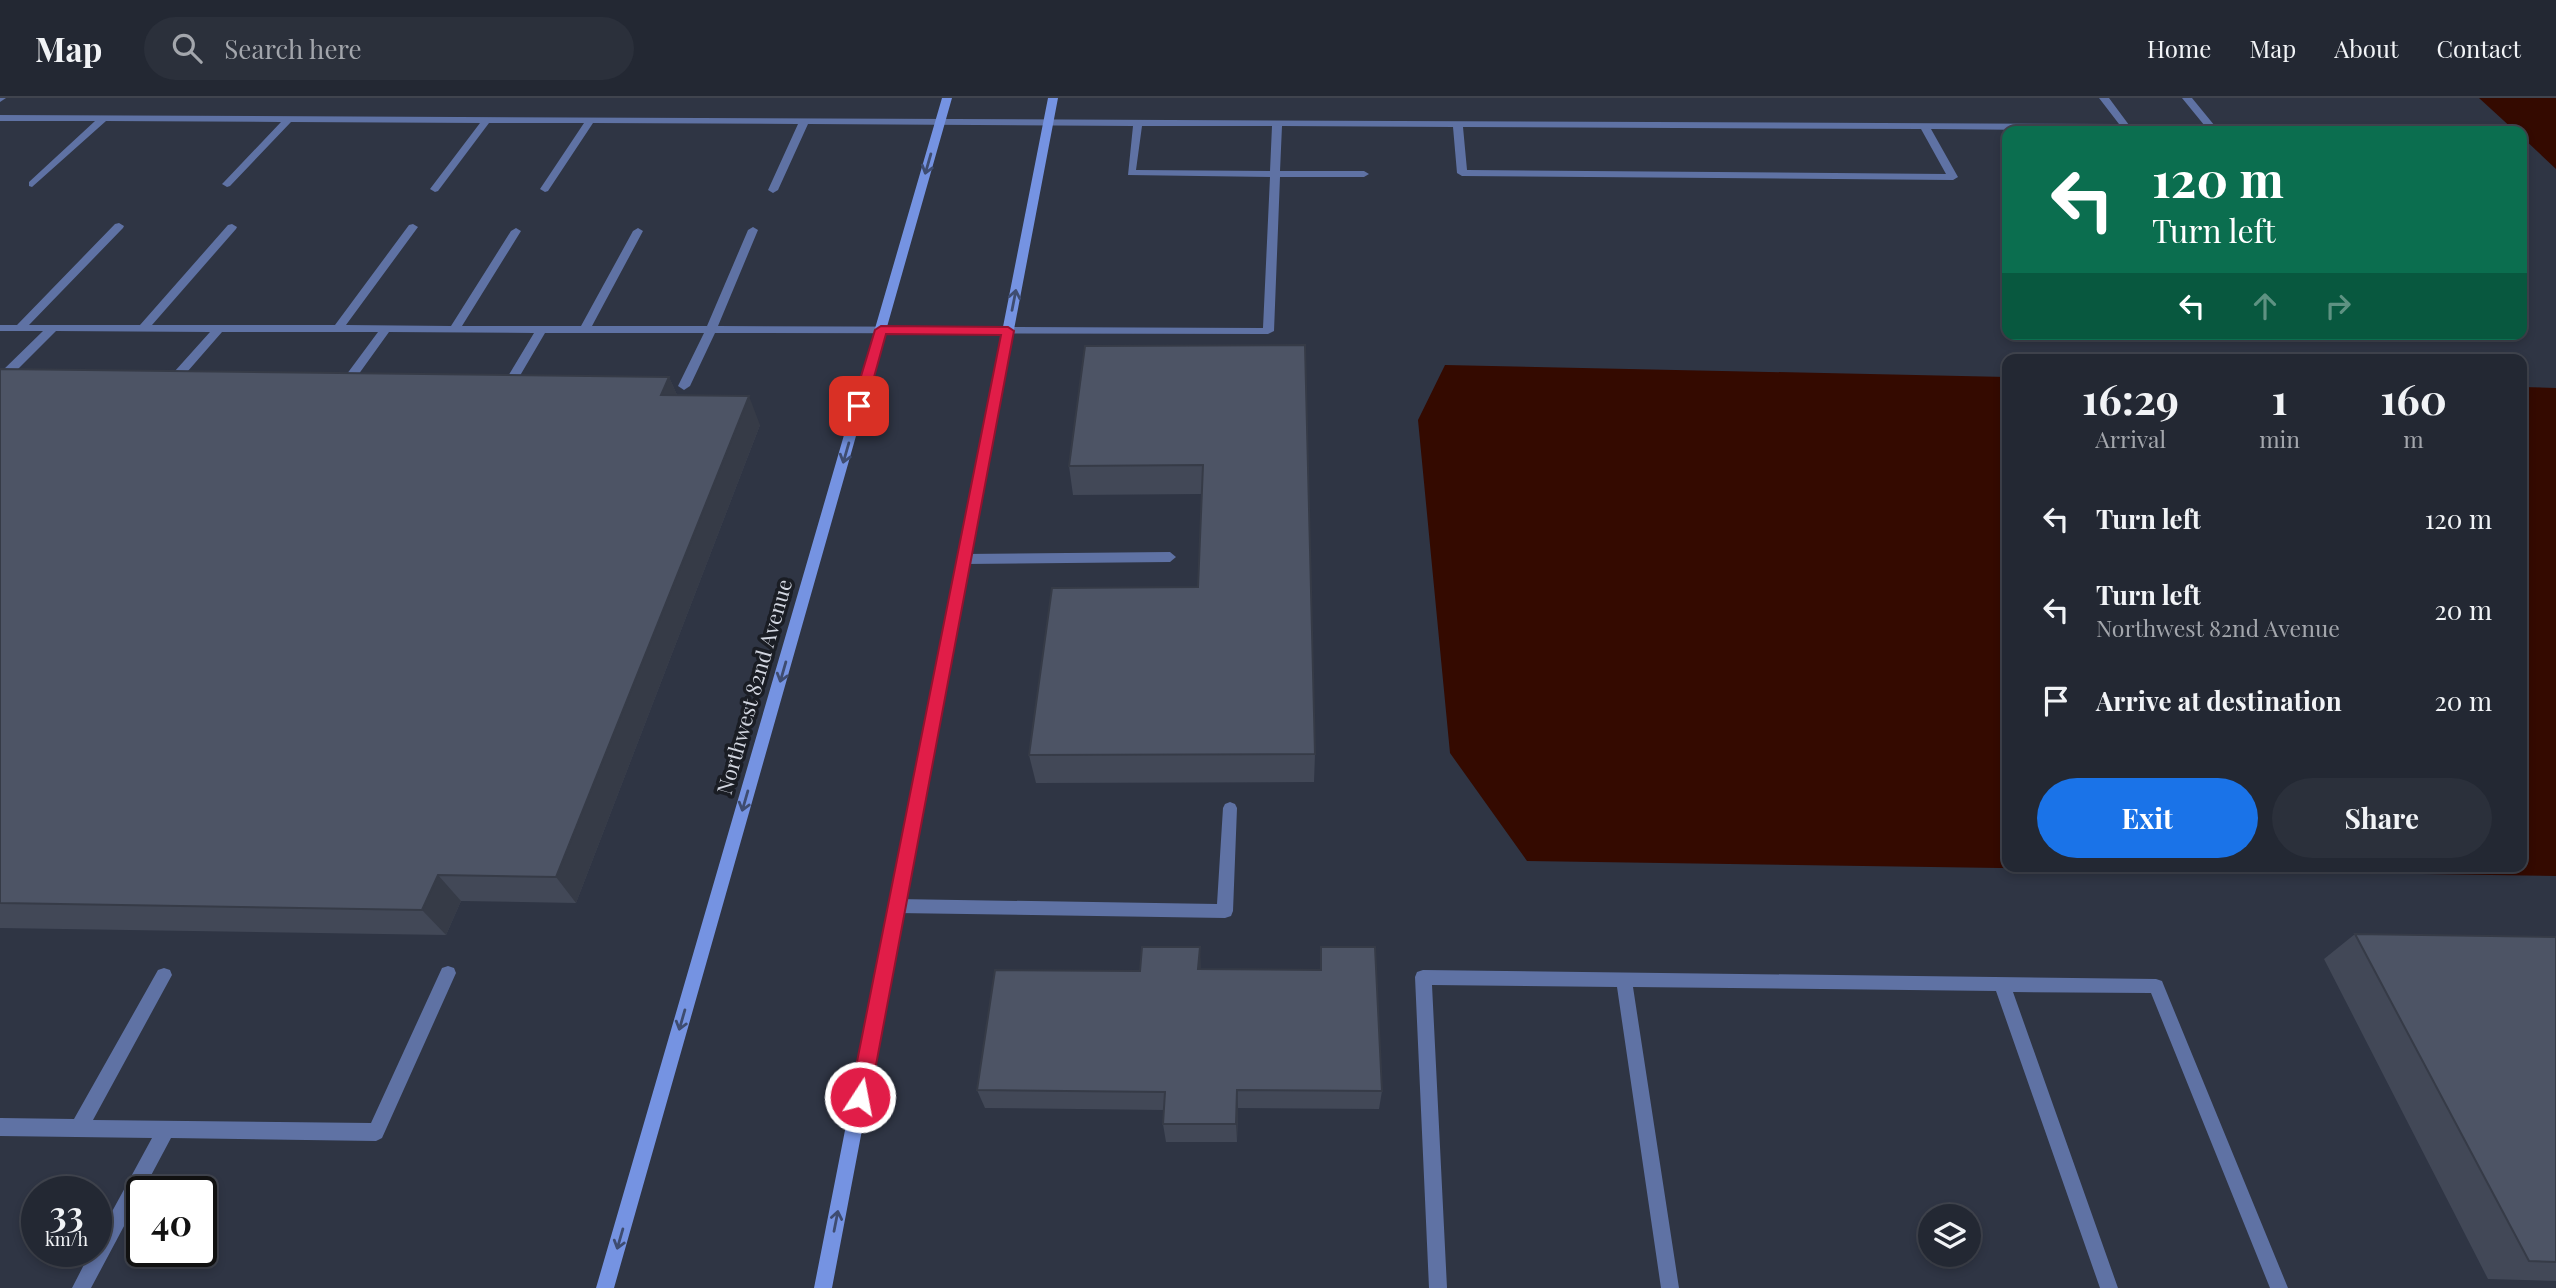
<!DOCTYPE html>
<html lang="en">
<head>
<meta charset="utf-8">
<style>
	body { margin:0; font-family:"Playfair Display",serif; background:#2b303b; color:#f1f3f6; height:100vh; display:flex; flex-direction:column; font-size:26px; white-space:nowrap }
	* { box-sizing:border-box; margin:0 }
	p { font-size:23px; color:#a3a6ac }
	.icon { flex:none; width:38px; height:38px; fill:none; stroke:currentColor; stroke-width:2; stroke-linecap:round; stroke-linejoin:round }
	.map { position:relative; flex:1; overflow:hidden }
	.details { position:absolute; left:2002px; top:256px; width:525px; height:518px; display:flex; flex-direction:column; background:#232833; border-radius:14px; box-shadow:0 4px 10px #0003,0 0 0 2px #40444e }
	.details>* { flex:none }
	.hud { position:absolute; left:2002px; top:28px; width:525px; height:214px; border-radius:14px; box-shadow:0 4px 10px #0003,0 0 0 2px #40444e; background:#0b6e4f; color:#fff; overflow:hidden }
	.fabs { position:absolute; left:1918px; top:1106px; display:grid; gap:14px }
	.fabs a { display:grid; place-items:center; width:63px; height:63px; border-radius:50%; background:#232833; box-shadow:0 4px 10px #0003,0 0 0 2px #40444e; font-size:35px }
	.speed { position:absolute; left:21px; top:1078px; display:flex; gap:14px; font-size:35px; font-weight:700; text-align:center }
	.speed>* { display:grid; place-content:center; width:91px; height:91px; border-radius:50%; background:#232833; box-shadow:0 4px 10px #0003,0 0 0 2px #40444e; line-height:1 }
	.speed small { font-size:18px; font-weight:400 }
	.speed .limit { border:4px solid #111; border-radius:10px; background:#fff; color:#111 }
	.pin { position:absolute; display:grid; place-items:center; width:60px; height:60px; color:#fff; margin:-30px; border-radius:14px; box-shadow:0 4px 10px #0006 }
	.me { position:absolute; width:77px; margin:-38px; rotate:11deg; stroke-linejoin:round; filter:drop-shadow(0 0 5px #0008) }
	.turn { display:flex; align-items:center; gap:24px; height:147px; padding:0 35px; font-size:32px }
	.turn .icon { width:91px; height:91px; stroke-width:2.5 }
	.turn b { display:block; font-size:49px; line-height:60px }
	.lanes { display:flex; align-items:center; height:66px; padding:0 35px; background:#0003; justify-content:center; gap:35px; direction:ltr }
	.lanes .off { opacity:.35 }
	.eta { display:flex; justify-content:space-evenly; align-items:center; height:119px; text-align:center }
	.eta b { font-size:42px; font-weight:700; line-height:49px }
	.primary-button { display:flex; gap:14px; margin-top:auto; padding:14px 35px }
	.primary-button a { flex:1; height:80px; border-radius:42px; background:#1a73e8; color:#fff; font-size:28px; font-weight:700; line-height:80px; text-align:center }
	.primary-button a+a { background:#2b303b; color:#f1f3f6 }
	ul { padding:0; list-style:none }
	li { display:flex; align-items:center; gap:21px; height:91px; padding:0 35px }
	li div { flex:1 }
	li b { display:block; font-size:26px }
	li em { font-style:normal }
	header { display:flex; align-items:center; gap:42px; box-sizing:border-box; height:98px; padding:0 35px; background:#232833; border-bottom:2px solid #40444e }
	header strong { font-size:33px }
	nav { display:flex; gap:38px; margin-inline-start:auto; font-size:24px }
	.search { width:490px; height:63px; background:#2b303b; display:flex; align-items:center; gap:18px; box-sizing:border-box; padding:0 24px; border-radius:38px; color:#a3a6ac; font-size:26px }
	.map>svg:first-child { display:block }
	.water { fill:#340a00 }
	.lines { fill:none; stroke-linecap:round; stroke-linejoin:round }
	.lane { fill:#5f72a4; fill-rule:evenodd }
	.secondary { fill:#7593e2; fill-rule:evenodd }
	.wall { fill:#424857 }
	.shaded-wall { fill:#363b47 }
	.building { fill:#4d5465; stroke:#363b47; stroke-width:2 }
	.oneway { stroke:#3e4c70 }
	.route { fill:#e11d48; stroke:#92132f; stroke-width:2 }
	.labels { text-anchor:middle; stroke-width:7; stroke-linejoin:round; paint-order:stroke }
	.street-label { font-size:21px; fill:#d3d7e1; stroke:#1a1d24 }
</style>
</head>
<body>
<header>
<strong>Map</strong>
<div class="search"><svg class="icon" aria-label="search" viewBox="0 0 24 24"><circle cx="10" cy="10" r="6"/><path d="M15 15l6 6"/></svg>Search here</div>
<nav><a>Home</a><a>Map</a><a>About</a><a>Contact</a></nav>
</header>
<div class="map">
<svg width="2556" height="1190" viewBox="0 0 2556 1190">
	<rect width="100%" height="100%" fill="#2f3544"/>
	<path class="water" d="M2479 0H2556V71L2522 39V33H2515Z
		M1445 267 2007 279V768H2522V289L2556 290V778L1527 763 1450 655 1418 322Z"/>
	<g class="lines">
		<path class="lane" d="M0 0H6L0 4Z
			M2099 0H2109L2129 27 2152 33 1931 31 1958 79 1953 82 1462 78 1457 75 1453 29 1282 28 1280 73H1364L1369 76 1364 79H1280L1274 233 1268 236 715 235 690 288 684 292 678 288 704 235H545L511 293 507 294 501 290 534 235 389 234 348 291 344 292 338 288 378 234H222L174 289H166V283L210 234 56 233 4 285 0 286V275L43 233H0V227H17L115 126 119 125 124 128 123 130 29 227H140L228 127 232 126 237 129 236 131 152 227H335L409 127 413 126 418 129 346 227 451 228 511 133 516 130 521 133 462 228H581L633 133 638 130 643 133 592 228H707L748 132 753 129 758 132 718 228 1263 230 1270 79 1128 77 1133 28 808 26 778 92 773 95 768 92 798 26 593 25 548 93 545 94 540 91 584 25H489L438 93 435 94 430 91 480 25 291 24 230 88 227 89 222 86 224 84 281 24 106 23 32 89 29 88V84L95 23H0V17L2119 26ZM1142 28H1272L1270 73 1136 72ZM1463 29 1921 31 1946 76 1467 72Z
			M2182 0H2192L2219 33H2209Z
			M1170 454 1176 459 1170 464 964 466 958 461 964 456Z
			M1230 704 1235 706 1237 710 1233 813 1231 818 1225 820 897 815 891 813 889 808 891 803 897 801 1217 806 1223 710 1225 706Z
			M448 868 454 870 456 875 382 1040 376 1043 171 1040 91 1190H72L91 1153H96V1143L152 1040 0 1038V1020L74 1021 158 872 164 870 170 872 172 877 93 1022 371 1025 442 870Z
			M1423 872 2156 881 2162 883 2164 888 2288 1190H2270L2151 895 2013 894 2118 1190H2100L1996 893 1633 889 1679 1190H1661L1617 889 1432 887 1447 1190H1429L1415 879 1417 874Z"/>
		<path class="secondary" d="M942 0H952L614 1190H596Z
			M1048 0H1058L832 1190H814Z"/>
	</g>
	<path class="wall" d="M1305 247 1315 656 1314 684 1036 685 1029 657 1198 489 1202 396 1073 397 1069 368Z
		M0 271 669 279 677 297 760 327 576 805 461 803 446 837 0 830Z
		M2355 836 2556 839V1183L2488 1181 2324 861Z
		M1321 849 1382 993 1379 1011 1238 1010 1237 1044H1166L1163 1026 1164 1012 985 1010 977 992 1140 873 1201 871 1320 872Z"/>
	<path class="shaded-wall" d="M669 279 682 308 661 297Z
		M749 298 760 327 576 805 556 779Z
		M438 777 461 803 446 837 422 812Z
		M1200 849 1201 870 1200 891 1198 871Z
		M1237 992 1238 1010 1237 1044 1236 1026Z"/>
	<path class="building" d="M1305 247 1315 656 1029 657 1052 490 1198 489 1203 367 1069 368 1085 248Z
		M0 271 669 279 661 297 749 298 556 779 438 777 422 812 0 805Z
		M2355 836 2556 839V1164L2529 1163Z
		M1142 849H1200L1198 871 1321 872V849H1375L1382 993 1237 992 1236 1026H1163L1165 994 977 992 995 872 1140 873Z"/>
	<defs><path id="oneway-shaft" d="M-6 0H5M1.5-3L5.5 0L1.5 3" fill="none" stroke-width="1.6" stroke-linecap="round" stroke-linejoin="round" transform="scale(1.75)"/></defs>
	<g class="oneway">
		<use href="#oneway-shaft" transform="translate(928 66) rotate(106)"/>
		<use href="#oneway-shaft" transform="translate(1014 202) rotate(-79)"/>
		<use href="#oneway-shaft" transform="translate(846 355) rotate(106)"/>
		<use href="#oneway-shaft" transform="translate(783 574) rotate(106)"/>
		<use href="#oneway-shaft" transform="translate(745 703) rotate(106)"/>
		<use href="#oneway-shaft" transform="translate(682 922) rotate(106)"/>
		<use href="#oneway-shaft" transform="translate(836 1123) rotate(-79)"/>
		<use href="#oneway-shaft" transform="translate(620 1141) rotate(106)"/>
	</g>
	<path class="route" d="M881 228 1008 229 1014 233 870 999 867 1006 860 1009 853 1006 850 999 1001 237 886 236 866 308 859 313 854 311 852 308 875 232Z"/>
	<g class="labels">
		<g class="street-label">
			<text transform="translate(755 589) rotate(-74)" y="7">Northwest 82nd Avenue</text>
		</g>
	</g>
</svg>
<div class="fabs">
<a><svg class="icon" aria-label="layers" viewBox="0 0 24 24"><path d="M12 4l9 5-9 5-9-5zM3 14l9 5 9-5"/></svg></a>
</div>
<div class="speed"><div>33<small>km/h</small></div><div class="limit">40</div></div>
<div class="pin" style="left:859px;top:308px;background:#d93025"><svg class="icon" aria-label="arrive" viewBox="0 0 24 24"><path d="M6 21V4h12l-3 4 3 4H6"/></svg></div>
<svg class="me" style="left:860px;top:999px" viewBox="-20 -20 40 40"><circle r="17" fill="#e11d48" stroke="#fff" stroke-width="3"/><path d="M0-11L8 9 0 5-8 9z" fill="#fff"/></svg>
<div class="hud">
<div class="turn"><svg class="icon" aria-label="left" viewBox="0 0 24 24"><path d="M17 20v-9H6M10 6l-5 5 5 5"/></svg><div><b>120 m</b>Turn left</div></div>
<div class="lanes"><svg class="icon" aria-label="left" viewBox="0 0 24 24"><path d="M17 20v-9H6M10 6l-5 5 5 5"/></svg><svg class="icon off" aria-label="ahead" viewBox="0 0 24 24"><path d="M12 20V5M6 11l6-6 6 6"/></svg><svg class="icon off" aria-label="right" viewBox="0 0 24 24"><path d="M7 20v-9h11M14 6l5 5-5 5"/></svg></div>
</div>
<section class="details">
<div class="eta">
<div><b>16:29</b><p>Arrival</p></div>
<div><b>1</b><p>min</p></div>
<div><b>160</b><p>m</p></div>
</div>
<ul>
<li><svg class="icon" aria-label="left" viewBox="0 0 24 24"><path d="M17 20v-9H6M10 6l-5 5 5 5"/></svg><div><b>Turn left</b></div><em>120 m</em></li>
<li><svg class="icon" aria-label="left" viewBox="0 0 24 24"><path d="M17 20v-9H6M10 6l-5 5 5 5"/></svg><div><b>Turn left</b><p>Northwest 82nd Avenue</p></div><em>20 m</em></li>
<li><svg class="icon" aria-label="arrive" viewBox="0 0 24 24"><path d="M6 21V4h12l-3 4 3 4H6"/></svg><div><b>Arrive at destination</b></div><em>20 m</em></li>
</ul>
<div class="primary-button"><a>Exit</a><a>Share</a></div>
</section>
</div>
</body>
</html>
